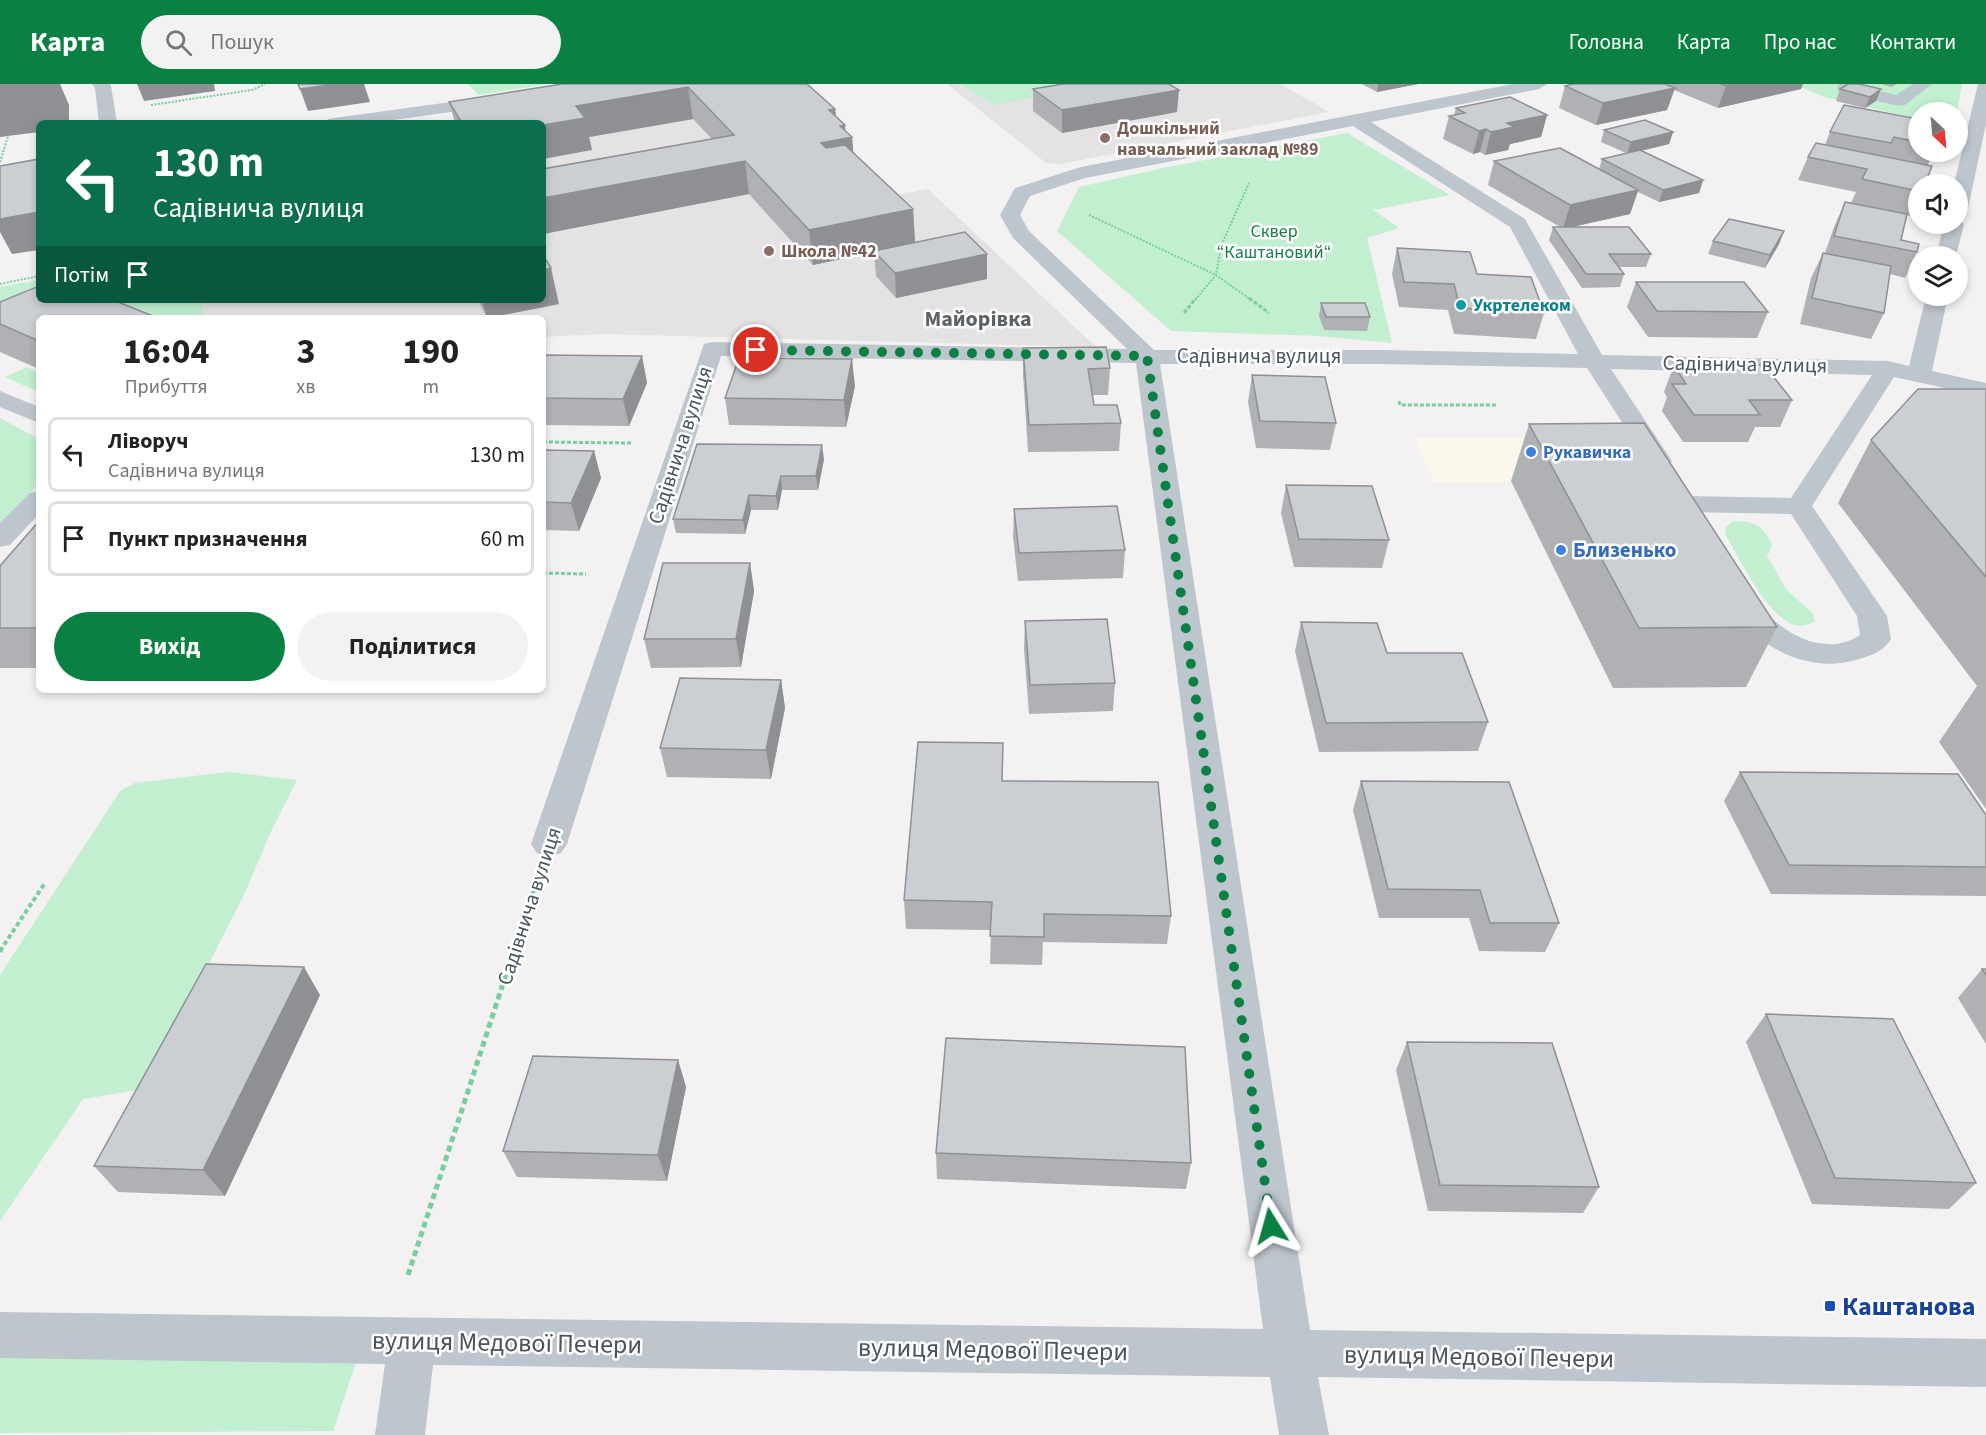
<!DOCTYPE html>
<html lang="uk">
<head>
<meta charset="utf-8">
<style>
	body { margin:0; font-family:"Source Sans 3",sans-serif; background:#f2f2f2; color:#222; height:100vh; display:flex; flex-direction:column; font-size:22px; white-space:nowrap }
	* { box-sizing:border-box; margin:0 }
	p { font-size:20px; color:#767676 }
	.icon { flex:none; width:33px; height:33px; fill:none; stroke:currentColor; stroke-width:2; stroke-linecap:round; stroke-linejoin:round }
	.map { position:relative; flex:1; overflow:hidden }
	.sheet { position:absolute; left:36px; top:231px; width:510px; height:378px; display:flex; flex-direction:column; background:#fff; border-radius:9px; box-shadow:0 3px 9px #0003 }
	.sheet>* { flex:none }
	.guide { position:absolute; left:36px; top:36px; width:510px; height:183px; border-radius:9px; box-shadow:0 3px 9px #0003; background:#0b6e4f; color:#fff; overflow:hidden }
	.needle { width:39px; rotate:154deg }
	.tools { position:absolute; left:1908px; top:18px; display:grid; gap:12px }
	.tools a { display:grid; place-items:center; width:60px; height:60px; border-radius:50%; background:#fff; box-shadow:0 3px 9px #0003; font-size:30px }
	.pin { position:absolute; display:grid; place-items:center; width:51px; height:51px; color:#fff; margin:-26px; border:3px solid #fff; border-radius:50%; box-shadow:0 2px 6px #0007 }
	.me { position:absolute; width:66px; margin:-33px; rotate:352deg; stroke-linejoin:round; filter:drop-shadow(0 0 4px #0008) }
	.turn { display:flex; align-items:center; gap:21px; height:126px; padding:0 18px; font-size:27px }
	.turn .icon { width:78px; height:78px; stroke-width:2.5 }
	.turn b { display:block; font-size:42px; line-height:51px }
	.then { display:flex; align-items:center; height:57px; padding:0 18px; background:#0003; gap:12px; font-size:22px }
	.eta { display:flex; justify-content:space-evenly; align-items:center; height:102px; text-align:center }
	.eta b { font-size:36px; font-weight:700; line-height:42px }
	.button { display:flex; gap:12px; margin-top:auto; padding:12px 18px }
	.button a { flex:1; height:69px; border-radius:36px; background:#0b8043; color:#fff; font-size:24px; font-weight:700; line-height:69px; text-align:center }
	.button a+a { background:#f2f2f2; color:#222 }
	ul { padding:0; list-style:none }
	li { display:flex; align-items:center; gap:18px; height:75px; margin:0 12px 9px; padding:0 6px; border:3px solid #e0e0e0; border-radius:9px }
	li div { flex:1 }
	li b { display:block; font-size:22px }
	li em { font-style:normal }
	header { display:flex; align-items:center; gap:36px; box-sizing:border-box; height:84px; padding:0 30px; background:#0b8043; color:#fff }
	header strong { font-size:28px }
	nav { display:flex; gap:33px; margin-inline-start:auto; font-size:21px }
	.search { width:420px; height:54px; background:#f2f2f2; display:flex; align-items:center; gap:15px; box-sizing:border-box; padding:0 21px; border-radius:33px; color:#767676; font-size:22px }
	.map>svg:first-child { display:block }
	.commercial { fill:#fcf7ec }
	.education { fill:#e4e2e3 }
	.green { fill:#c1efd0 }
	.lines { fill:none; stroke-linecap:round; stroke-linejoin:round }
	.path-far3 { stroke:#79cd9f; stroke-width:2; stroke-dasharray:2 1.5; stroke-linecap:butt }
	.path-far2 { stroke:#79cd9f; stroke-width:3; stroke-dasharray:4 2; stroke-linecap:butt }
	.path-far1 { stroke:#79cd9f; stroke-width:4; stroke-dasharray:4.5 3; stroke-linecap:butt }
	.path { stroke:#79cd9f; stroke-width:5; stroke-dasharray:6 4; stroke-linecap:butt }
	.minor { fill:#bdc6cd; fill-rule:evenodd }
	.wall { fill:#afb1b5 }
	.shaded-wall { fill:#8e9094 }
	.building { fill:#cbced3; stroke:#8e9094; stroke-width:1.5 }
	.route { stroke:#0b8043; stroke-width:10; stroke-dasharray:0 18 }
	.education-dot { fill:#8d6e63; stroke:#fff; stroke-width:2 }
	.culture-dot { fill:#0f9aa8; stroke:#fff; stroke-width:2 }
	.shop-dot { fill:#3f7fe0; stroke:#fff; stroke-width:2 }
	.transit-dot { fill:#1a4fb4; stroke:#fff; stroke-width:2 }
	.labels { text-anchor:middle; stroke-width:5; stroke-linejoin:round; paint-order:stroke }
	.far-education-label { font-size:18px; font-weight:bold; fill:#785e54; stroke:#fff; text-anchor:start }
	.far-park-label { font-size:18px; fill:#188147; stroke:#fff }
	.far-culture-label { font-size:18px; font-weight:bold; fill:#0d838f; stroke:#fff; text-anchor:start }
	.far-shop-label { font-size:18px; font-weight:bold; fill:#366cbe; stroke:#fff; text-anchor:start }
	.street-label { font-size:21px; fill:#49555e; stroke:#fff }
	.shop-label { font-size:21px; font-weight:bold; fill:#366cbe; stroke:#fff; text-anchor:start }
	.far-district-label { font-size:22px; font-weight:bold; fill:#5d6266; stroke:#fff }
	.near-transit-label { font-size:26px; font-weight:bold; fill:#164399; stroke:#fff; text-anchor:start }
	.near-street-label { font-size:26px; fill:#49555e; stroke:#fff }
</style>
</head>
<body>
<header>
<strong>Карта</strong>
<div class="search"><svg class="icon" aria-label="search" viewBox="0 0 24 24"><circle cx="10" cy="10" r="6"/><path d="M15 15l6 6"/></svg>Пошук</div>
<nav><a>Головна</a><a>Карта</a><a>Про нас</a><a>Контакти</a></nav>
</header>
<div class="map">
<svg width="1986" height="1351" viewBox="0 0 1986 1351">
	<rect width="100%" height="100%" fill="#f3f1f1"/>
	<path class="commercial" d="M1595 353 1622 397 1434 398 1415 354Z"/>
	<path class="education" d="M680 0 840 57 897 111 928 105 1096 263 603 250 543 253V234H203V216H543V39H436Z
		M947 0H1280L1329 28 1060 80 1046 79Z"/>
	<path class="green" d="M468 0H549L478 11Z
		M960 0H1098L994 21Z
		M1795 0H1962L1957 28H1918V35L1824 13Z
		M1347 49 1450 111 1373 126 1399 144 1367 154 1392 259 1319 252 1171 247 1057 147 1079 103 1168 83Z
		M39 196V216H203V234H39L0 260V203Z
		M27 283 39 289V308L5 293Z
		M0 334 39 355V398L23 418 0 441Z
		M1733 437C1755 437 1764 442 1772 461L1767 472 1786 505 1813 530 1815 538C1807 541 1801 543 1792 540 1765 529 1740 475 1725 450L1726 443Z
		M228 688 297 696 273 743 243 813 144 1005 83 1015 0 1137V891L121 706 135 699Z
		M0 1274 357 1275 333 1347 0 1349Z"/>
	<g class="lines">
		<path class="path-far3" d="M151 21 252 6 265 0
			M0 78 8 52
			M1089 131 1216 191 1251 216
			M0 200 39 192
			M1195 216 1216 191 1221 162 1249 99"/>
		<path class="path-far2" d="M1249 214 1269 229
			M1184 229 1196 214
			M1399 317 1400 321H1496
			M543 358 632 359
			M543 489 586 490"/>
		<path class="path-far1" d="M0 867 45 799
			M514 867 534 806"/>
		<path class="path" d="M0 868 1 866
			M408 1191 514 866"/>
		<path class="minor" d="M92 0H110L111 2 117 39H99L95 4Z
			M1513 0H1547L1539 5 1371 38 1525 135 1602 271 1888 277 1909 282 1926 212H1948L1932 287 1986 299V313L1894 293 1812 422 1887 532 1891 555C1883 568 1870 572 1856 576 1805 590 1756 562 1728 520L1733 514C1739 512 1745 510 1751 513 1758 516 1761 525 1767 530 1791 554 1829 572 1860 551L1857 532 1791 430 1686 428 1677 426 1673 420 1677 414 1686 412 1791 414 1872 291 1611 285 1672 377 1668 382 1659 385 1650 382 1587 284 1382 280H1160L1310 1246 1986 1255V1303L1318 1293 1329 1351H1279L1270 1293 433 1281 425 1351H375L385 1280 0 1274V1228L1263 1245 1136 279 721 272 567 760 561 769 549 773 537 769 531 760 704 260 712 258 1127 265 1013 154 1000 131 1015 104 1081 83ZM1353 42 1510 143 1578 270 1382 266H1154L1029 147 1020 131 1030 112 1085 94Z
			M1839 0H1849L1896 11 1913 0H1932L1905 21 1899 22 1839 8 1837 4Z
			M1978 0H1986V40L1968 124 1965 128 1958 130V100H1954Z
			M495 12 501 13 504 17 501 21 372 39H325L328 35 334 34Z
			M1958 135 1964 140 1956 172H1936L1944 140H1958Z
			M0 307 39 323V339L0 323Z
			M39 407V430L10 461 0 463V439L30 409Z"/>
	</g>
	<path class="wall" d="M562 0H807L835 25 836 32 846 48 852 53 853 69 913 125 915 158 987 195 896 214 876 192 874 168 813 181 749 110 543 150V85L712 55 693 35 589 53 592 66Z
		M1362 0H1418L1377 8Z
		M1573 0H1803L1801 5 1718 24 1674 6 1667 26 1596 41 1559 24 1565 2Z
		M1881 0H1897L1891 3Z
		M1033 5 1177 28 1062 49 1033 27Z
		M1840 5H1881L1876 17 1865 24 1836 17Z
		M449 18 462 39H455Z
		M1456 24 1547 31 1541 53 1510 60 1508 66 1485 71 1480 68 1473 70 1443 55 1449 32 1454 31Z
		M1918 35V68H1934L1918 100V115L1910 132 1907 131 1901 156 1917 168 1905 194 1890 190 1884 229 1871 255 1800 240 1811 194 1823 169H1825L1834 143 1845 118 1851 119 1856 108 1798 96 1808 73 1825 61 1830 48Z
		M1604 46 1673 48 1669 60 1641 67 1703 96 1699 109 1659 118 1638 108 1630 130 1572 143 1651 170 1646 183H1619L1624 190 1620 203 1582 204 1549 156 1553 143H1560L1488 101 1494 77 1599 85 1602 75 1626 69 1601 58Z
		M1784 147 1779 160 1765 184 1708 170 1713 157Z
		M1397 164 1477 190 1544 229 1536 255 1454 250 1448 226 1399 223 1392 190Z
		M1636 198 1768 228 1757 254 1648 253 1627 223Z
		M478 216H543L559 220 487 234Z
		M0 218 39 234V285L0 268Z
		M1321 219 1370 233 1367 247 1324 246 1319 232Z
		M1023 264 1110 284 1108 311H1092L1094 321 1121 339 1119 367 1028 368 1023 290Z
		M543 271 642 272 647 299 629 342 543 341Z
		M1674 281 1792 316 1780 343H1755L1748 358H1683L1662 327 1667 313 1664 308Z
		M1252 291 1336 339 1330 366 1256 364 1248 318Z
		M855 302 846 343 729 341 725 314Z
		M1986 305V725L1939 658 1977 602 1838 419 1871 356Z
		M1529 340 1777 543 1746 603 1613 604 1511 397Z
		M697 360 824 375 818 406H782L778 426H751L745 450 676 449 673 435Z
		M543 366 594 367 601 394 579 447 543 446Z
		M1286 401 1389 456 1382 484 1294 483 1281 429Z
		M1014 425 1125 466 1123 494 1018 497 1013 453Z
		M39 437V584H0V482Z
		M750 479 754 507 741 583 651 584 644 555Z
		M1025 537 1115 599 1113 627 1029 630 1024 565Z
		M1301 538 1387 569 1488 638 1478 667 1319 668 1295 567Z
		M781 596 785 624 771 695 667 693 660 664Z
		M1740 688 1986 731V812L1771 810 1724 717Z
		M1002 697 1171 832 1167 860 1043 858 1042 881 990 880 991 846 906 845 904 816Z
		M1361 697 1559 839 1545 868 1479 867 1469 834H1379L1353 726Z
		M1982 885H1986V960L1958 914Z
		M320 911 225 1112 118 1108 94 1082Z
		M1766 930 1976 1099 1949 1125 1812 1120 1746 958Z
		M1407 958 1599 1103 1583 1129 1428 1127 1396 986Z
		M678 976 686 1003 667 1097 517 1093 503 1067Z
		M936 1069 1191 1079 1186 1105 937 1095Z"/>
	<path class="shaded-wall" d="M0 0H60L69 21V39H39V48L0 53Z
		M137 0H214L215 7 144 17Z
		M336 0H364L370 18 308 27 300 5Z
		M1378 0H1418L1377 8Z
		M1735 0H1803L1801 5 1718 24 1726 2Z
		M688 3 693 35 589 53 592 66 543 75V41L576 22Z
		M1675 4 1667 26 1596 41 1603 19Z
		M1881 5 1876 17 1865 24 1870 13Z
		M1179 6 1177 28 1062 49V26Z
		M835 25 838 56 840 42 845 41 846 55 852 53 855 86 824 92 821 59 829 26Z
		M1547 31 1541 53 1510 60 1508 66 1485 71 1491 48 1507 39Z
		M1486 45 1480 68 1473 70 1479 47Z
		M1673 48 1669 60 1627 70 1631 58Z
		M745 77 749 110 543 150V114Z
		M1703 96 1699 109 1659 118 1663 106Z
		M1638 106 1630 130 1563 145 1570 121Z
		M913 125 915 159 813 181 809 146Z
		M39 128V166L12 170 0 148V135Z
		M1784 147 1779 160 1765 184 1770 171Z
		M987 170V195L896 214 895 189Z
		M551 184 559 220 487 234 482 216H543V186Z
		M642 272 647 299 629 342 623 315Z
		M852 275 855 302 846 343 844 316Z
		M822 361 824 375 818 406 816 392Z
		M594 367 601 394 579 447 571 419Z
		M781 392 782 406 778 426 776 412Z
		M749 411 751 426 745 450 743 436Z
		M750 479 754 507 741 583 736 555Z
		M781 596 785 624 771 695 766 666Z
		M304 883 320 911 225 1112 203 1086Z
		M678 976 686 1003 667 1097 658 1071Z"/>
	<path class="building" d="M298 0H336L300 5Z
		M562 0H807L835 25 829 26 845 41 840 42 852 53 821 59 826 64 845 61 913 125 809 146 745 77 543 114V85L734 51 688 3 576 22 585 34 543 41V39H462L449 18Z
		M1063 0H1169L1179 6 1062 26 1033 5Z
		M1573 0H1665L1675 4 1603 19 1565 2Z
		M1721 0H1735L1726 2Z
		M1848 0H1859L1881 5 1870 13 1840 5Z
		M1510 13 1547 31 1507 39 1514 43 1491 48 1486 45 1479 47 1449 32 1465 29 1456 24Z
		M1844 21 1918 35V58L1894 53 1891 59 1830 48Z
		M1645 36 1673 48 1631 58 1604 46Z
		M1816 59 1932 82 1925 100H1918V107L1862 95 1867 85 1808 73Z
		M1560 64 1638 106 1570 121 1494 77Z
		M1640 66 1703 96 1663 106 1602 75Z
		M39 75V128L0 135V82Z
		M1845 118 1907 130 1901 156 1919 160 1917 168 1834 152Z
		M1729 135 1784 147 1770 171 1713 157Z
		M1553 143H1629L1651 170H1609L1624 190H1586Z
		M965 148 987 170 895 189 874 167Z
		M1397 164 1470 168 1477 190 1531 193 1544 229 1460 224 1454 200 1404 198Z
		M1823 169 1891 182 1884 229 1812 214Z
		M543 171 551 184 543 186Z
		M1636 198H1744L1768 228 1657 227Z
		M39 202V216H113L158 234H39V257L0 240V218Z
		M1321 219H1365L1370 233H1326Z
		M1106 263 1110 284 1088 285 1094 321H1117L1121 339 1029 341 1023 264Z
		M543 271 642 272 623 315 543 314Z
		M739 274 852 275 844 316 725 314Z
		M1674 281H1764L1792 316H1749L1760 331H1694L1672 300H1686Z
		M1252 291 1325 293 1336 339 1260 337Z
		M1918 305H1986V493L1871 356Z
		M1644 339 1777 543 1639 544 1529 340Z
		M697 360 822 361 816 392H781L776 412 749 411 743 436 673 435Z
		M543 366 594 367 571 419 543 418Z
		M1286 401 1372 402 1389 456 1299 455Z
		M1117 422 1125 466 1019 469 1014 425Z
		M39 437V544H0V482Z
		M663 479H750L736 555H644Z
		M1107 535 1115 599 1030 601 1025 537Z
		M1301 538 1377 539 1387 569H1462L1488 638 1326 639Z
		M680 594 781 596 766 666 660 664Z
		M918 658 1003 659 1002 697 1158 698 1171 832 1044 830V853L990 852 992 818 904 816Z
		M1740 688 1958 690 1986 731V783L1789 781Z
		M1361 697 1509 698 1559 839H1490L1480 806 1388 805Z
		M206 880 304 883 203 1086 94 1082Z
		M1982 885H1986V891Z
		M1766 930 1893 935 1976 1099 1835 1094Z
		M946 954 1185 963 1191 1079 936 1069Z
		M1407 958 1552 959 1599 1103 1440 1101Z
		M533 972 678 976 658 1071 503 1067Z"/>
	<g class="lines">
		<path class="route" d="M756 266 1147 272 1271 1142"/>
	</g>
	<g class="education-dot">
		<circle cx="1105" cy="54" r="6"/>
		<circle cx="769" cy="167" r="6"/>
	</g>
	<circle class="culture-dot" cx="1461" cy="221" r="6"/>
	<g class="shop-dot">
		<circle cx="1531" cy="368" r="6"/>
		<circle cx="1561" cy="466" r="6"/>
	</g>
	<rect class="transit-dot" x="1824" y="1216" width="12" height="12" rx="3"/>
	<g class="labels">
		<g class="far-education-label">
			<text x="1117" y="50">Дошкільний<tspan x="1117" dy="21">навчальний заклад №89</tspan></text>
			<text x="781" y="173">Школа №42</text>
		</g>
		<g class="far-park-label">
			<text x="1274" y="153">Сквер<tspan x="1274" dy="21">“Каштановий“</tspan></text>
		</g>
		<g class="far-culture-label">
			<text x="1473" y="227">Укртелеком</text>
		</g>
		<g class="far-shop-label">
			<text x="1543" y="374">Рукавичка</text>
		</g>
		<g class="street-label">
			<text x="1259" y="279">Садівнича вулиця</text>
			<text transform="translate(1745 280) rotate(1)" y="7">Садівнича вулиця</text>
			<text transform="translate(680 361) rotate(-72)" y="7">Садівнича вулиця</text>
			<text transform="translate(529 822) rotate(-72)" y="7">Садівнича вулиця</text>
		</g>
		<g class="shop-label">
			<text x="1573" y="473">Близенько</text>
		</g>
		<g class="far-district-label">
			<text x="978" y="242">Майорівка</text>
		</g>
		<g class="near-transit-label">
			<text x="1842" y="1231">Каштанова</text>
		</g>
		<g class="near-street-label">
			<text transform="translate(507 1258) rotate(1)" y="9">вулиця Медової Печери</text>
			<text transform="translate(993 1265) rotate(1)" y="9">вулиця Медової Печери</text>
			<text transform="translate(1479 1272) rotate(1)" y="9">вулиця Медової Печери</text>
		</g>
	</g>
</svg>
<div class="tools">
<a><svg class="needle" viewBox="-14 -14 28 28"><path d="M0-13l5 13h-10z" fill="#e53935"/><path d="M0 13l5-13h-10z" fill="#767676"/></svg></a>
<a><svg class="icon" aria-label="sound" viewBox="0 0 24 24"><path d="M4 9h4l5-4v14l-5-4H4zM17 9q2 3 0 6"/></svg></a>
<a><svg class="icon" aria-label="layers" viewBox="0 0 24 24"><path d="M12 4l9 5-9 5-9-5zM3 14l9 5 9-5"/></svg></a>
</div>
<div class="pin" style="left:756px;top:266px;background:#d93025"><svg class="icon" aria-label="arrive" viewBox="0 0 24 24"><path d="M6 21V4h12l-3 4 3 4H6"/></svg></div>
<svg class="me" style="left:1271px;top:1142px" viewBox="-20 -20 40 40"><path d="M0-17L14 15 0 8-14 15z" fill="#0b8043" stroke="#fff" stroke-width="4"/></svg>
<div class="guide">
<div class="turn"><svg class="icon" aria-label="left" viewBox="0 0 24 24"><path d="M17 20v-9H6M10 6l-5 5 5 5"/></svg><div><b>130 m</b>Садівнича вулиця</div></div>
<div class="then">Потім<svg class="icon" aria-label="arrive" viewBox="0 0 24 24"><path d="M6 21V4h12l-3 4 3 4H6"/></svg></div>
</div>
<section class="sheet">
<div class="eta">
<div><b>16:04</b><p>Прибуття</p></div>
<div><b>3</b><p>хв</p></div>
<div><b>190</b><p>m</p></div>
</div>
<ul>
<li><svg class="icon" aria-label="left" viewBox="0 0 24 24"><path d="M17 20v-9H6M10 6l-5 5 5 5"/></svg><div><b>Ліворуч</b><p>Садівнича вулиця</p></div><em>130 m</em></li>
<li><svg class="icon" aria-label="arrive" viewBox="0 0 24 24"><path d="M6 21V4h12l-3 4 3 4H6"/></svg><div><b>Пункт призначення</b></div><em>60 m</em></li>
</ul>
<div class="button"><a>Вихід</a><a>Поділитися</a></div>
</section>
</div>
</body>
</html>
